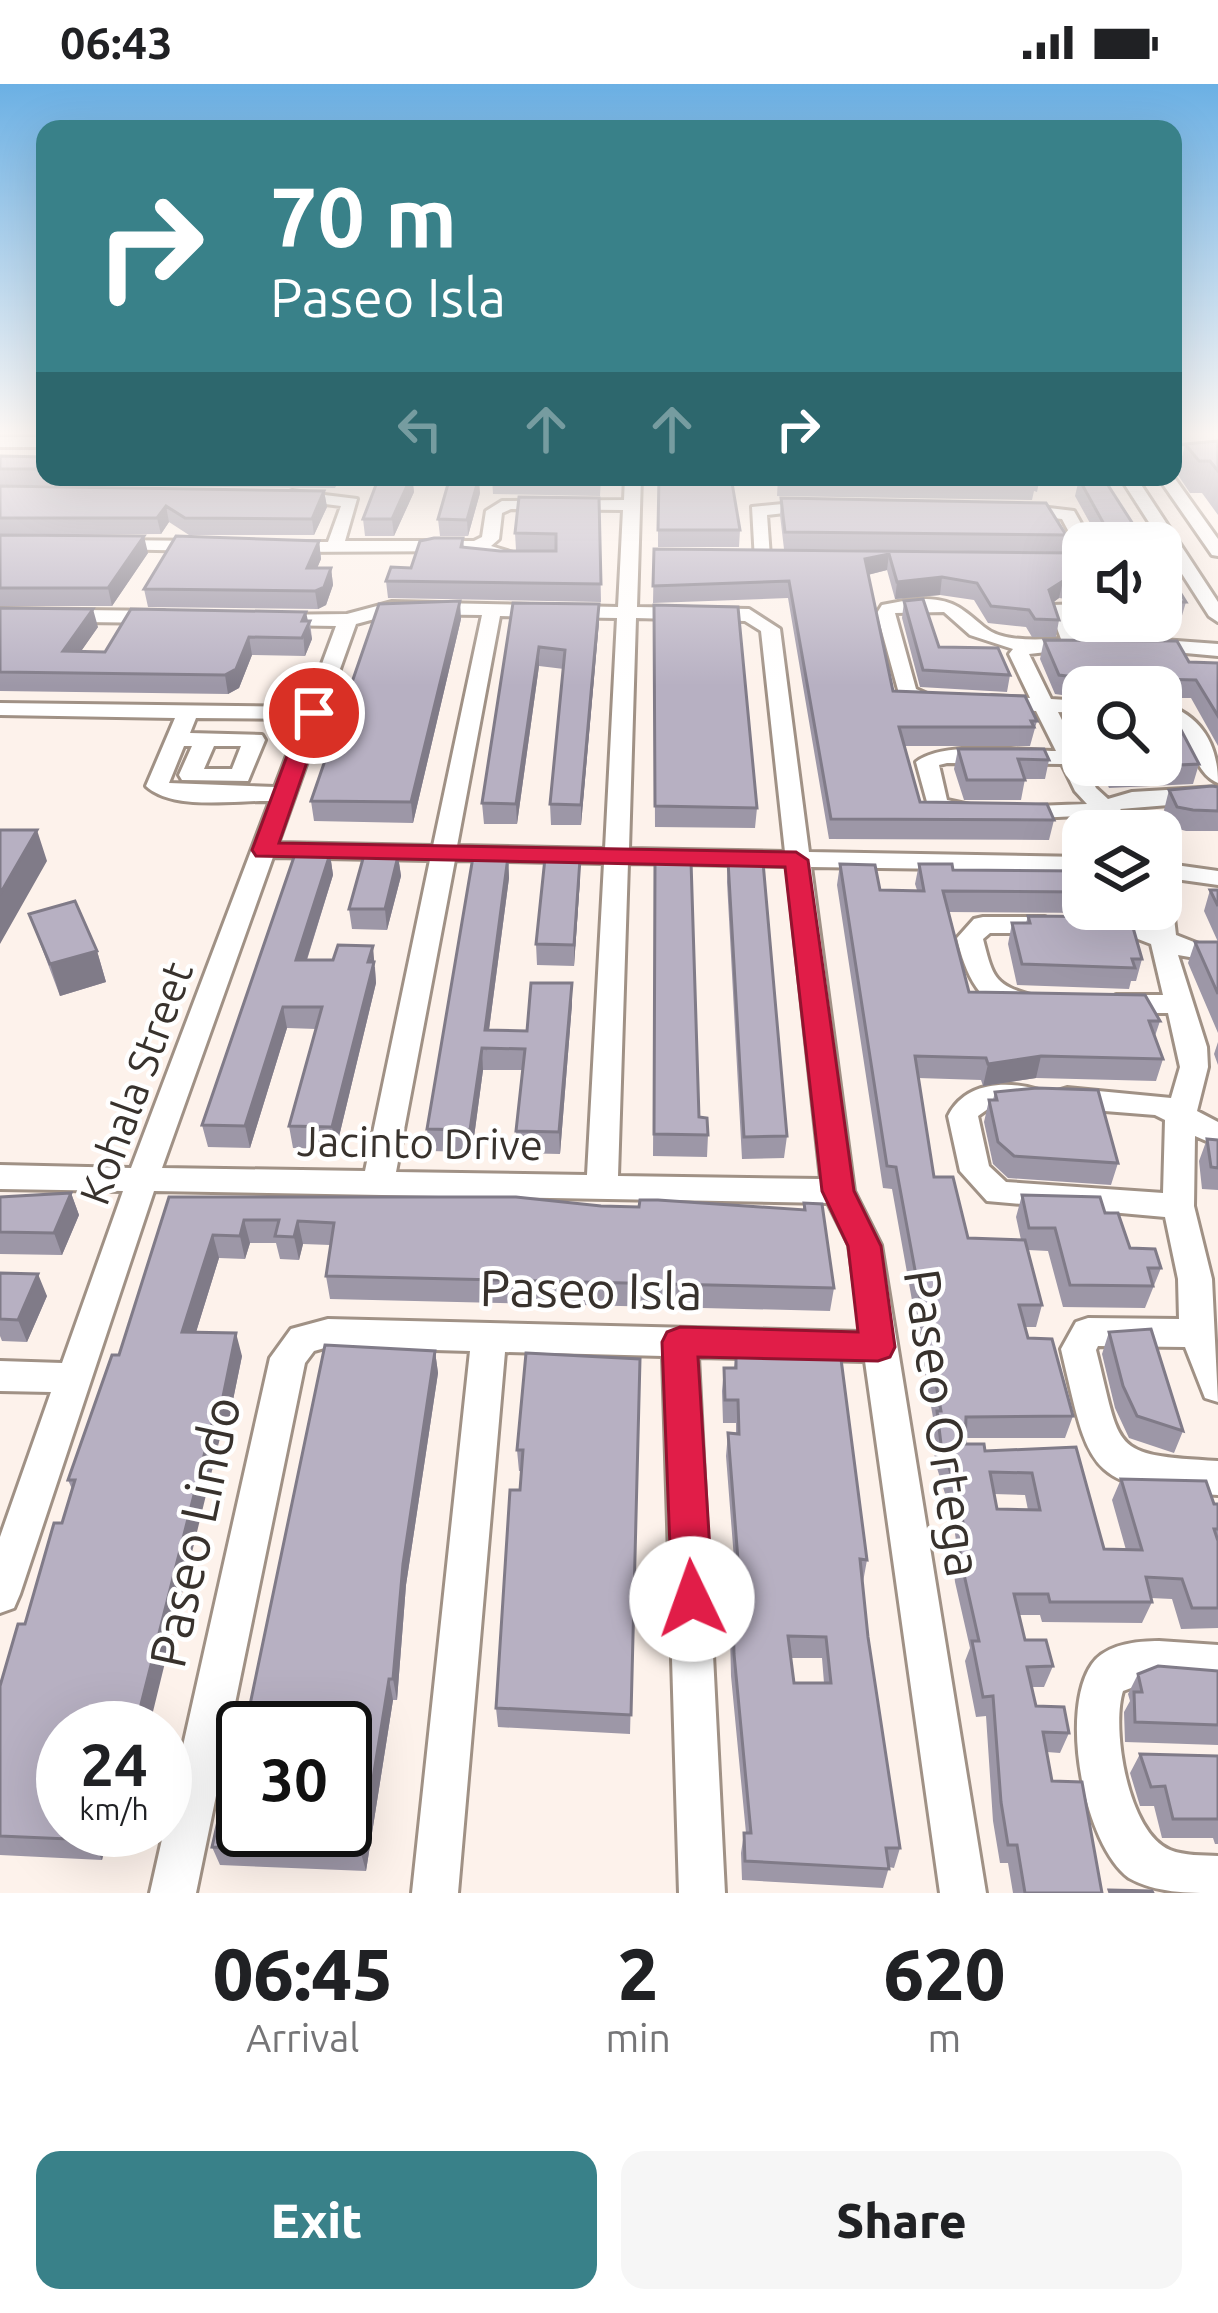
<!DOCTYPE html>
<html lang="en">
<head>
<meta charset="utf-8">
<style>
	body { margin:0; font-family:Ubuntu,sans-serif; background:#f6f6f6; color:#202124; height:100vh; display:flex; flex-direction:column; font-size:45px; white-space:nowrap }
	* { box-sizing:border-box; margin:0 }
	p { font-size:39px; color:#757577 }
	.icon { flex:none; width:66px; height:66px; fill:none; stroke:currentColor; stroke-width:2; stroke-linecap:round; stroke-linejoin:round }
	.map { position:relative; height:1809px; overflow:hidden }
	.details { display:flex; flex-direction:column; background:#fff; flex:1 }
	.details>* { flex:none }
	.banner { position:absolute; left:36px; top:36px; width:1146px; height:366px; border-radius:24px; box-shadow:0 12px 48px #0002; background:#398189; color:#fff; overflow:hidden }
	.tools { position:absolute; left:1062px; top:438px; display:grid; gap:24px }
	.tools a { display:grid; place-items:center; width:120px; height:120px; border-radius:24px; background:#fff; box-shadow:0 12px 48px #0002; font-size:60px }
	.speed { position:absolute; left:36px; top:1617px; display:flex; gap:24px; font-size:60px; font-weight:700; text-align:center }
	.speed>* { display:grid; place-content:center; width:156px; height:156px; border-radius:50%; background:#fff; box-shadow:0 12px 48px #0002; line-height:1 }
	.speed small { font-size:30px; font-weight:400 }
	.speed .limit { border:6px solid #111; border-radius:18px; background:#fff; color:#111 }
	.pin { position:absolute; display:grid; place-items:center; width:102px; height:102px; color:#fff; margin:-51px; border:6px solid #fff; border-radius:50%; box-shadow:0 3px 12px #0007 }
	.me { position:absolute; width:132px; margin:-66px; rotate:357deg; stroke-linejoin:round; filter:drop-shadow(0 0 9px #0008) }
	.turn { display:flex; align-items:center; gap:42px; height:252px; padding:0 36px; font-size:54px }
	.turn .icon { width:156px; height:156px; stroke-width:2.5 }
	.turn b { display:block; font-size:84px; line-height:102px }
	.lanes { display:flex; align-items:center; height:114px; padding:0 36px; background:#0003; justify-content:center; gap:60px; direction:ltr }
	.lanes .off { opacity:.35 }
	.eta { display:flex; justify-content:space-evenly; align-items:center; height:204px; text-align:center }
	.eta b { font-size:72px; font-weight:800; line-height:84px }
	.action { display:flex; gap:24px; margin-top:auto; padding:24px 36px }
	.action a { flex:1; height:138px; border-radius:24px; background:#398189; color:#fff; font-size:48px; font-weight:800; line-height:138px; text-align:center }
	.action a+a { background:#f6f6f6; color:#202124 }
	.status { display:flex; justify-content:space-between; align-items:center; height:84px; padding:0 60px; background:#fff; direction:ltr }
	.status svg { height:33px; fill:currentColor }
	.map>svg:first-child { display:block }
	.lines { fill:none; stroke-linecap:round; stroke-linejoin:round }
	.minor-casing { stroke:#a09185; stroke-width:6 }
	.minor { fill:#fff; fill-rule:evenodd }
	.wall { fill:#9d97a7; fill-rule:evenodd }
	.shaded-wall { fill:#807b88 }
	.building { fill:#b7b0c2; stroke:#807b88; stroke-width:3; fill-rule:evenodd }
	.route { fill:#e11d48; stroke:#92132f; stroke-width:3 }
	.labels { text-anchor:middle; stroke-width:9; stroke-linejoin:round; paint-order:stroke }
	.street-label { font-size:42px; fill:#38322d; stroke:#fff }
	.near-street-label { font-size:51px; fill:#38322d; stroke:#fff }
</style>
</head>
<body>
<div class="status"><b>06:43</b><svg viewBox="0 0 49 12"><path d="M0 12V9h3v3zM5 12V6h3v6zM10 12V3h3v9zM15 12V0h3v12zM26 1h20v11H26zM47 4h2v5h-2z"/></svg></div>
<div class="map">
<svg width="1218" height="1809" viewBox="0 0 1218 1809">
	<rect width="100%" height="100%" fill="#fdf2eb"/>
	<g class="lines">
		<g class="minor-casing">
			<path id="minor" d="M0 353H45V363H0Z
				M1173 362 1218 363V373L1173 372Z
				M1173 392 1218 455V472L1212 471 1158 393Z
				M625 393H641L637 523 749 525 780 545 809 768 1083 773V787L811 783 854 1107 881 1161 986 1809H940L865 1277 698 1273 725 1809H679L663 1272 505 1268 458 1809H412L470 1267 328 1263 314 1267 305 1279 196 1809H150L270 1274 291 1245 328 1235 861 1248 849 1161 828 1119 154 1107 20 1510 14 1524 0 1529V1453L51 1308 0 1307V1277L62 1279 123 1107 0 1105V1081L131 1084 270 717C235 716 173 727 146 702L175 634 0 631V619L306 623 336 542 274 541 265 535 267 531 347 530 392 518 618 523 623 426 511 425 502 429 499 455 491 462 520 471 523 475C507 488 490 476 475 467L286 468 277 463 286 458H328L341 422 286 415V409L292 407 357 415 345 457H474L482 453 486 427 502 417 624 416ZM393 530 482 531 433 762 278 759 356 540ZM500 532 617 534 605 765 457 762ZM636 534 745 537 761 547 785 768 629 765ZM196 634 301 635 275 703 169 699 184 662H192L179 691 182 696 248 697 265 656 262 651 190 649ZM214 662H241L232 685H204ZM273 773 430 776 365 1087 162 1084ZM455 776 604 779 587 1091 396 1088ZM628 779 787 782 821 1095 618 1092Z
				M1120 393H1136L1218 518V538L1209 532Z
				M814 417 822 422 820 425 767 431 770 473 755 477 752 423Z
				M1015 420 1074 427 1092 459 1077 463 1062 435 1009 429 1007 425Z
				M112 456 206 457 215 462 206 467 106 465V457Z
				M914 515C951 514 958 521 984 543 1003 559 1038 555 1061 555L1050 525 1052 521 1083 520V532L1071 531 1085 560 1082 564 1029 570 1051 615 1083 617V629L1058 628 1096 704 1108 715 1132 708 1218 703V717L1120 725 1142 747H1116L1099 731 1015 735 1007 733 1003 728 1007 723 1087 720 1075 707 1062 680 947 679 939 681 947 716 979 723 983 728 971 735 929 725 916 678C944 656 1019 667 1056 667L1036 627 991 624 981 618 991 612 1030 614 1009 570 1013 565 970 551 944 528 895 529 916 605 945 618 935 624 900 613 877 529 882 521Z
				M0 525 164 527 173 533 164 539 0 537Z
				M1149 555 1218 560V572L1142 565 1139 561Z
				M1161 619C1200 630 1218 659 1218 699 1191 688 1193 647 1161 633Z
				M1161 779 1218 787V801L1161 793Z
				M1161 818 1173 825 1176 851 1204 862H1218V878L1178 871 1207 963 1208 983 1197 1027 1218 1038V1062L1195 1052 1194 1122 1212 1195 1218 1318 1205 1314 1185 1263 1098 1262 1096 1266C1122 1367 1108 1371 1218 1377V1411C1084 1404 1090 1387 1061 1265L1076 1238 1088 1234 1179 1235 1178 1195 1165 1133 987 1117 960 1087 948 1032C965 998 1006 996 1039 1006L1044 1013 1039 1020 992 1022 978 1032 989 1082 1006 1098 1163 1109 1165 1036 1155 1031 1067 1024 1057 1021 1052 1014 1057 1007 1067 1004 1171 1014 1180 983 1168 929H1116L1102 920 1116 911H1163L1151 860 1125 850 1087 847 1083 841C1099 827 1129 834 1149 841L1147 825H1161Z
				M983 833H1045L1058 841 1045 849H990L983 855C993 894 994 901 1034 912L1038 918 1034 924C985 937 966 893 957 854L974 835Z
				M1159 1557 1218 1561V1603L1147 1598 1123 1607C1111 1645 1128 1749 1170 1766 1184 1772 1203 1771 1218 1772V1809C1187 1809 1156 1809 1129 1794 1084 1761 1059 1627 1092 1580 1106 1560 1137 1557 1159 1557Z"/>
		</g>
		<use href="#minor" class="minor"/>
	</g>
	<path class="wall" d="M1218 357V431L1202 409H1190L1178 391 1185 360Z
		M0 372 45 373V393H341L335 404 0 401Z
		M412 393 414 408 394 452H365L363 435Z
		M492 393H601L600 412 493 410Z
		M658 393 740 446 739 463H658Z
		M778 393H1040L1037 408 1034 407 1032 416 777 412Z
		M1079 395 1140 451 1138 459H1101L1075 412Z
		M0 402 324 407 327 423 314 451H189L169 438 161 450 0 451Z
		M480 409 468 452H440L438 435Z
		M599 414 601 518 388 514 386 497 463 454 464 463 500 467H545L516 466 515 449Z
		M781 414 1066 451 1062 468 784 465 780 431Z
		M0 451 148 469 112 522H0Z
		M319 457 321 475 317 484H331L333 501 326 521 318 525 148 523 144 505Z
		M654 465 1083 469V517L1059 514 1053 518 1059 536 1056 553H1032L1026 543 988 539 974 516 940 511 895 515 887 486 868 491 893 607 1037 637 1030 662H904L920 718 1054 736 1049 756 829 755 788 514 653 519Z
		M1161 492 1186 518 1181 535H1161Z
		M904 517 939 563 1010 591 1007 608 920 603 902 534Z
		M1083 518V537H1139L1134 554H1085L1078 536Z
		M513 519 599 538 581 741H551L550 720 564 585 539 582 517 740H484L482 719Z
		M654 521 757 724 755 744 655 743Z
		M0 523 98 543 81 567 105 568 307 537H310L312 555 305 572 252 571 239 604 228 610 0 607Z
		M461 535 413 739 314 737 311 717Z
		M1044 556 1189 578 1218 579V662L1191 614H1164L1199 680 1193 700 1109 704 1099 681H1161V603H1083V614L1055 610 1040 575Z
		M1083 614V644L1078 633Z
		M958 665 1049 676 1045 695H1025L1021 716H964L954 685Z
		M1218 703V747H1186L1171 743 1164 726 1169 706Z
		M330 770 333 791 307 876 375 883 376 899 336 1065 293 1064 289 1042 316 945 287 944 250 1064 208 1063 202 1041Z
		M398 772 401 792 387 846 352 845 349 825Z
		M508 773 509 794 489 946 527 947 572 920 560 1070 517 1069 516 1047 523 986H483L472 1068 429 1067 427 1045Z
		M655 776 699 1033 708 1051 707 1073 653 1072Z
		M728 777 787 1052 784 1074 742 1075 727 798Z
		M840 780 880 806H917L915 800 919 780 953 786 1083 787V825H1103L1102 829 948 828 969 908 1160 937 1155 952 1163 975 1156 997 1036 994 983 1002 981 996 918 994 934 1093 968 1154 1021 1156 1016 1133 1022 1111 1105 1129 1130 1164 1161 1184 1145 1224 1063 1223 1048 1167 1028 1166 1042 1221 1036 1243H1025L1028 1254 1073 1332 1065 1354H965V1360L985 1367 1076 1363 1104 1465 1126 1466 1112 1416 1121 1395 1218 1420V1544L1181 1545 1172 1515 1151 1514 1152 1518 1142 1539 1042 1538 1040 1531H1019L1025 1556 1053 1582 1044 1603H1032L1036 1622 1069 1649 1060 1669 1047 1668 1052 1697 1102 1809H1013L1008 1779H1000L993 1737 986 1632 976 1633 965 1577 970 1564 955 1498 953 1479 957 1464 953 1435 936 1381 931 1348 934 1339 892 1105 883 1104 837 801ZM994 1410 1025 1411 1028 1426 997 1425Z
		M580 795 574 882 537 881 536 860Z
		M1210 806H1218V858L1204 827Z
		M29 830 97 867 106 898 60 912Z
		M1028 832 1142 875 1136 897H1131L1129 905 1017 901 1008 860 1012 839H1026Z
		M1195 858H1218V949L1188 879Z
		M1218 958V981L1214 970Z
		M995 1008 1118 1079 1111 1101 1008 1094 993 1080 984 1038 989 1016H993Z
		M1207 1055 1218 1056V1106L1202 1105 1199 1077Z
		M71 1109 79 1131 62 1171 0 1170V1113Z
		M169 1113 803 1126 804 1119 834 1204 830 1227 330 1215 326 1192 330 1161 303 1160 299 1176 280 1175 276 1159H250L245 1175 219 1174 196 1248 242 1272 225 1355 220 1354 63 1746H125L122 1755H107L102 1776 0 1771V1602L25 1540 62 1439 72 1405 68 1396 119 1271Z
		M0 1189 47 1212 27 1258 2 1257 0 1252Z
		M1109 1248 1183 1347 1174 1369 1129 1354 1115 1324 1102 1270Z
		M325 1261 435 1267 438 1289 406 1501 397 1616H393L366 1787 220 1781 212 1763 222 1720H236L241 1695 235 1678 242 1635H247ZM243 1644H345V1746H243Z
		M736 1271 867 1476 863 1498 868 1553 900 1764 894 1784 889 1783 883 1804 742 1796 741 1769 744 1749H746L731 1592 730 1549 733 1527H738L726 1372 728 1349H736V1339H723L722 1307 724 1284H734ZM791 1574H822L824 1599H794Z
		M640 1275 630 1650 498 1643 496 1624 521 1387H519L517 1366Z
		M1218 1587V1661L1125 1658 1124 1628 1130 1617 1128 1610 1138 1590Z
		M1140 1670 1218 1672V1760H1215L1213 1754H1162L1154 1722H1140L1130 1689Z"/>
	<path class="shaded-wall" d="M412 393 414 408 394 452 392 435Z
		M479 393 480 409 468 452 467 436Z
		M324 407 327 423 314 451 312 435Z
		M166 422 169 438 161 450 157 434Z
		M144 452 148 469 112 522 108 504Z
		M319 457 321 475 310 501 307 484Z
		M889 470 887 486 863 492 865 475Z
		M331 484 333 501 326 521 318 525 315 507Z
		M942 493 940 511 895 515 897 498Z
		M1063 497 1059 514 1046 524 1049 506Z
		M460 517 461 535 413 739 411 718Z
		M599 520V538L581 741V721Z
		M93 525 98 543 68 586 63 567Z
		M306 528 312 555 305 572 302 537Z
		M249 553 252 571 239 604 228 610 225 591Z
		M539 563V582L517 740 516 720Z
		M37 746 47 777 0 860V810Z
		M330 770 333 791 300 897 296 876Z
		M398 772 401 792 387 846 385 825Z
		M508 773 509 794 486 968 485 946Z
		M580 775V795L574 882V861Z
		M373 862 376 899 336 1065 332 1043Z
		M97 867 106 898 60 912 50 880Z
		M572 899V920L560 1070 559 1048Z
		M283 923 287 944 250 1064 245 1042Z
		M482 964 483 986 472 1068 470 1046Z
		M1041 972 1036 994 983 1002 988 980Z
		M71 1109 79 1131 62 1171 54 1149Z
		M244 1136 250 1159 245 1175 240 1152Z
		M298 1137 303 1160 299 1176 294 1153Z
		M213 1151 219 1174 189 1271 182 1248Z
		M38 1190 47 1212 27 1258 18 1236Z
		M236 1249 242 1272 225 1355 219 1332Z
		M435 1267 438 1289 406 1501 397 1616 393 1595 403 1480Z
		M214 1332 220 1354 149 1644H135Z
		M389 1595 393 1616 366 1787 361 1769Z
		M93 1746H102L107 1755 102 1776 91 1756Z"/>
	<path class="building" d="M1218 357V387L1210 377H1199L1185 360Z
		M0 372 45 373V385H0Z
		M379 393H411L392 435H363Z
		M450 393H479L467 436 438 435Z
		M659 393H731L740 446H658Z
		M778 393H1031L1035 400 779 395Z
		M1079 395H1104L1140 451H1110Z
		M0 402 324 407 312 435 185 434 166 422 157 434H0Z
		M519 413 599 414 601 500 386 497 391 483 411 484 420 457 434 454H463L461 463 500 467H556V450L515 449Z
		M781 414 1046 419 1066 451 785 448Z
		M0 451 144 452 108 504H0Z
		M176 452 319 457 307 484H331L324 503 315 507 144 505Z
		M654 465 1083 469V499L1063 497 1049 506 1059 536 1035 535 1029 526 991 522 977 499 942 493 897 498 889 470 865 475 893 607 1025 612 1037 637H1031L1034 643H899L920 718 1047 720 1054 736 831 735 789 497 653 502Z
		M1161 492H1170L1186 518H1161Z
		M923 515 939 563 998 564 1010 591 923 586 904 517Z
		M460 517 411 718 311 717 379 520Z
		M513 519 599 520 581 721 550 720 565 566 539 563 516 720 482 719Z
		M654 521 738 523 757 724 655 722Z
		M0 524 93 525 63 567 105 568 131 525 306 528 302 537H310L302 554 249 553 236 585 225 591 0 588Z
		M1044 556 1177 557 1189 578 1218 579V632L1196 596 1154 595 1158 603H1091V595L1059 591Z
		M1161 608 1199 680 1114 684 1113 681H1161Z
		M958 665H1044L1049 676 1018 675 1025 696H967Z
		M1212 702 1218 703V727L1193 726 1177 723 1169 706Z
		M0 746H37L0 810Z
		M295 770H330L296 876H333L338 861 373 862 368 878H374L332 1043 289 1042 322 923H283L245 1042 202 1041Z
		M364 771 398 772 385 825H349Z
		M473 773H508L485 946 527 947 531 899H572L559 1048 516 1047 525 965 482 964 470 1046 427 1045Z
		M545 774 580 775 574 861 536 860Z
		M655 776 691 777 699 1033 707 1034 708 1051 654 1050Z
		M728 777 763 778 787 1052 744 1053Z
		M840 780 875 781 880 806 924 807 919 780H952L953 786 1083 787V808L943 807 969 908 1145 911 1160 937H1149L1163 975 1041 972 988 980 986 974 915 972 934 1093H953L968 1154 1025 1156 1042 1221H1019L1028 1254 1052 1255 1073 1332 966 1333 965 1360H984L985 1367 1076 1363 1104 1465 1142 1466 1121 1395 1206 1397 1214 1420H1218V1445H1214L1218 1457V1524H1192L1182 1495 1146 1493 1152 1518H1050L1048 1510H1014L1025 1556H1046L1053 1582 1027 1583 1036 1622 1064 1623 1069 1649 1043 1648 1052 1697 1082 1698 1102 1809H1025L1017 1761H1008L1001 1718 993 1612 983 1613 972 1557H979L961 1477 959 1458H966L959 1413 941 1360 937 1327H941L896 1083 887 1082ZM990 1388 1032 1389 1040 1426 997 1425Z
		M1210 806H1218V822Z
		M75 817 97 867 50 880 29 830Z
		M1028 832 1130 833 1142 875H1132L1135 884 1022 880 1012 839H1030Z
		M1195 858H1218V910Z
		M1037 1004 1098 1006 1118 1079 1014 1072 998 1058 989 1016H997L995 1008Z
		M1207 1055 1218 1056V1084L1211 1083Z
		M71 1109 54 1149 0 1148V1113Z
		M1022 1111 1100 1113 1105 1129H1118L1130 1164 1155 1165 1161 1184H1148L1153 1202 1070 1201 1055 1144H1029Z
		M169 1113H516L601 1122 639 1123 640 1116H658L805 1126 804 1119 822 1120 834 1204 326 1192 334 1139 298 1137 294 1153 275 1152 279 1136H244L240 1152 213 1151 182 1248 236 1249 219 1332H214L135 1644H63V1746H93L91 1756 0 1752V1602L18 1540H25L54 1439H62L75 1396H68L112 1271H119Z
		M0 1189 38 1190 18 1236 0 1235Z
		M1151 1245 1183 1347 1137 1332 1123 1302 1109 1248Z
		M325 1261 435 1267 403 1480 393 1595H389L361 1769 212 1763 222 1720H236L243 1688V1746H345V1644H243V1678H235L242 1635H247Z
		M526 1269 640 1275 631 1631 496 1624 510 1406H520L523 1366H517Z
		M736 1271 841 1275 867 1476 860 1475 868 1553 900 1764H886L889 1785 745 1777 744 1749H751L734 1570 733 1527H742L728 1349 739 1350 738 1316H725L724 1284H736ZM788 1552 826 1553 831 1599H794Z
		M1158 1582 1218 1587V1641L1135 1638 1134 1608H1142L1138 1590Z
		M1140 1670 1218 1672V1735H1173L1165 1702 1151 1703Z
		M1109 1806 1152 1807 1153 1809H1110Z"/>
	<linearGradient id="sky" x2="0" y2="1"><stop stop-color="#6bb0e4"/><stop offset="0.58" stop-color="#fef9f6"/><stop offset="1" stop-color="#fef9f6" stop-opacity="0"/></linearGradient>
	<rect width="1218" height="602" fill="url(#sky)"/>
	<path class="route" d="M314 623 324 629 279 759 796 768 808 776 854 1107 881 1162 895 1263 890 1273 878 1277 698 1273 713 1515 707 1529 692 1535 678 1529 672 1515 662 1258 667 1248 680 1243 858 1248 848 1162 822 1107 785 783 256 772 252 766 303 629Z"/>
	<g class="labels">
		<g class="street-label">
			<text transform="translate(136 999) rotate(-70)" y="15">Kohala Street</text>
			<text transform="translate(420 1059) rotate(1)" y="15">Jacinto Drive</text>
		</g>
		<g class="near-street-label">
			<text transform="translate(591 1206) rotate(1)" y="18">Paseo Isla</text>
			<text transform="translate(943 1339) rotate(82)" y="18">Paseo Ortega</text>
			<text transform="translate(195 1448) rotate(-78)" y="18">Paseo Lindo</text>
		</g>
	</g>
</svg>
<div class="tools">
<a><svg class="icon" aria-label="sound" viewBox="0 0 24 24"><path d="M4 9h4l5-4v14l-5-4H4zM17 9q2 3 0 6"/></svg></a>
<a><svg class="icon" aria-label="search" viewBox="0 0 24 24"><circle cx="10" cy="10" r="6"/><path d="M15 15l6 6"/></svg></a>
<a><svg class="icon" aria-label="layers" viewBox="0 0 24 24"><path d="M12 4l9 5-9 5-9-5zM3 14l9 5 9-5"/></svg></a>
</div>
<div class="speed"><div>24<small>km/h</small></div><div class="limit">30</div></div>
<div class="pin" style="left:314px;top:629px;background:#d93025"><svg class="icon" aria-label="arrive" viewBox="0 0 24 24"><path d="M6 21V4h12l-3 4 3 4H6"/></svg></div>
<svg class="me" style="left:692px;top:1515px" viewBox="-20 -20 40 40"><circle r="19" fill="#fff"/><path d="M0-13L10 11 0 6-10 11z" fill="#e11d48"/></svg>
<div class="banner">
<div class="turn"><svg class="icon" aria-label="right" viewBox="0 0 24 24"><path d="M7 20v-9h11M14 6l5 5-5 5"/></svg><div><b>70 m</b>Paseo Isla</div></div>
<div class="lanes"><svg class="icon off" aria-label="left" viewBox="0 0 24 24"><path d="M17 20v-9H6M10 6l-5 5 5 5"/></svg><svg class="icon off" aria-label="ahead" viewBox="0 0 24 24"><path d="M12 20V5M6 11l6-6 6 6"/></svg><svg class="icon off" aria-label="ahead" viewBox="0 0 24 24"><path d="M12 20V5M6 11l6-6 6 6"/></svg><svg class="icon" aria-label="right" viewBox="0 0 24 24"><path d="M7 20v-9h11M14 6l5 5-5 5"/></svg></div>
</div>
</div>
<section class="details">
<div class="eta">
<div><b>06:45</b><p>Arrival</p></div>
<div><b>2</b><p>min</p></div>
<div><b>620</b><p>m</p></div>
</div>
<div class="action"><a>Exit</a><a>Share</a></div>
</section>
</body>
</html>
